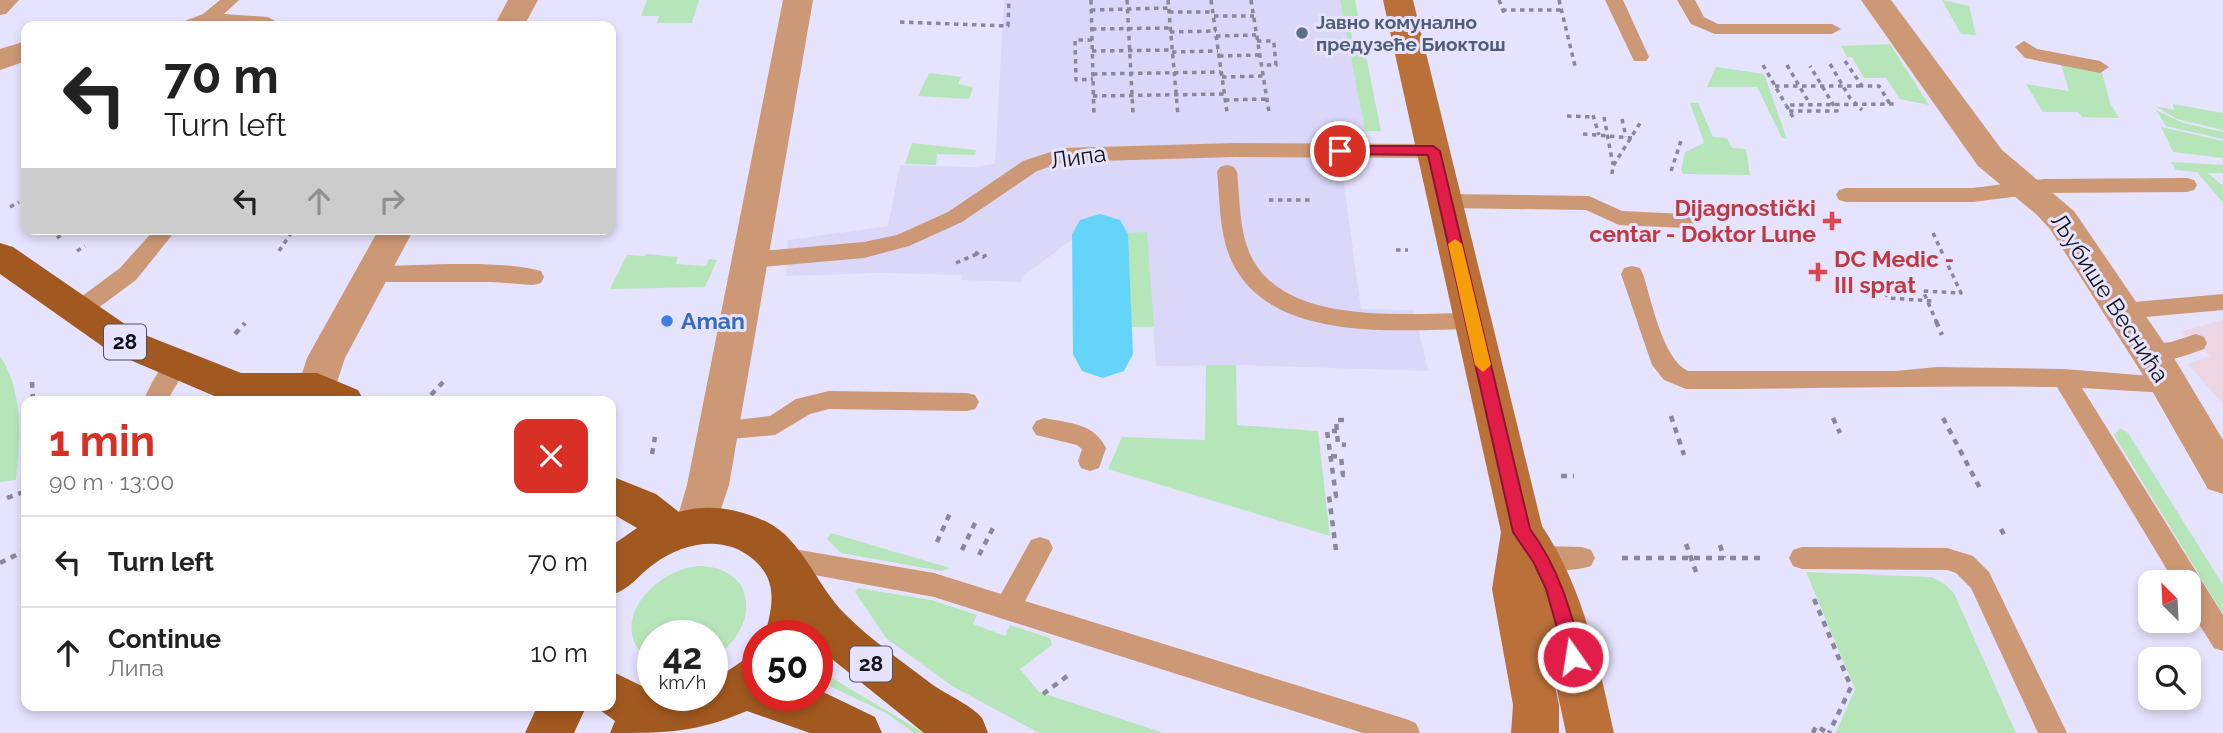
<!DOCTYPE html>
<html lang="en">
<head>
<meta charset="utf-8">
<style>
	body { margin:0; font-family:Raleway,sans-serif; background:#f6f6f6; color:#222; height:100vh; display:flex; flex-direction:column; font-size:26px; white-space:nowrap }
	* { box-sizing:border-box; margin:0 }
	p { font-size:23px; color:#767676 }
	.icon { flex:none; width:38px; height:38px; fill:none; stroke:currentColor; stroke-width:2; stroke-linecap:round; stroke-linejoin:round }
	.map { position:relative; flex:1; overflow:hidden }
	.panel { position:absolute; left:21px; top:396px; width:595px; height:315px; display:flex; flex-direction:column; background:#fff; border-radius:14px; box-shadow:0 4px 10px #0003 }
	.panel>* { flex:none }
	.hud { position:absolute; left:21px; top:21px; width:595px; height:214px; border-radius:14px; box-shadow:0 4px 10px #0003; background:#fff; color:#222; overflow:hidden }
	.needle { width:46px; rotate:336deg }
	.tools { position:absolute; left:2138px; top:570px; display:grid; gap:14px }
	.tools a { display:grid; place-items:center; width:63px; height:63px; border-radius:14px; background:#fff; box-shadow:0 4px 10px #0003; font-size:35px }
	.speed { position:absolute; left:637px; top:620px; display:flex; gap:14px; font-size:35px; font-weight:700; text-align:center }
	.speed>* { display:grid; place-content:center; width:91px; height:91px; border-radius:50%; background:#fff; box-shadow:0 4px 10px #0003; line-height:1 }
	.speed small { font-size:18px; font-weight:400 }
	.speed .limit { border:10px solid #d22; background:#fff; color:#111 }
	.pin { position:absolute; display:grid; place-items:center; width:60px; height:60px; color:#fff; margin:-30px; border:4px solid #fff; border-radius:50%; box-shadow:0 2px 7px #0007 }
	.me { position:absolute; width:77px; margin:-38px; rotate:347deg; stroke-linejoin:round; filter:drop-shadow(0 0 5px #0008) }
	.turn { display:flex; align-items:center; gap:24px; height:147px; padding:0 28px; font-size:32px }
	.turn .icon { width:91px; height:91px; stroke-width:2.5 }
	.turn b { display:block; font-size:49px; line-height:60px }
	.lanes { display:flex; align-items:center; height:66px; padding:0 28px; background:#0003; justify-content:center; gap:35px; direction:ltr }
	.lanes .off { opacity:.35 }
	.round { display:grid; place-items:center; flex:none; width:74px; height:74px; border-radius:14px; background:#f6f6f6 }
	.summary { display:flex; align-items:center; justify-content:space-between; height:119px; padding:0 28px }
	h1 { font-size:42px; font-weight:700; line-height:52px; color:#d93025 }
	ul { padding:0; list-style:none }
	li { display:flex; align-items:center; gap:21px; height:91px; padding:0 28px; border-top:2px solid #e0e0e0 }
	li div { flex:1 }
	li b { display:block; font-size:26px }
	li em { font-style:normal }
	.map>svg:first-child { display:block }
	.built { fill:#dbd7f9 }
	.education { fill:#ecd6e3 }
	.green { fill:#b6e5ba }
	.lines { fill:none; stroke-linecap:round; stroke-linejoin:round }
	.canal { fill:#64d5f9; fill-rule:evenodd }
	.path-far1 { stroke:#8a879b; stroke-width:3.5; stroke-dasharray:4.5 4.5; stroke-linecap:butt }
	.path { stroke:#8a879b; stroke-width:4.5; stroke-dasharray:6 6; stroke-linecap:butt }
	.service { fill:#cc9876; fill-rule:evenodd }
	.minor { fill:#cc9876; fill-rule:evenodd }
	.secondary { fill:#bb7039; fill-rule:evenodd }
	.primary { fill:#a2591f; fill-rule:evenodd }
	.route { fill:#e11d48; stroke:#92132f; stroke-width:2 }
	.slow { fill:#f59e0b }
	.service-dot { fill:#5c6f8a; stroke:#e6e3fe; stroke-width:2.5 }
	.health-dot { fill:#e0444e; stroke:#e6e3fe; stroke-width:2.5 }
	.shop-dot { fill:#3f7fe0; stroke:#e6e3fe; stroke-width:2.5 }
	.labels { text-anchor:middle; stroke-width:6; stroke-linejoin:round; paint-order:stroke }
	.far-service-label { font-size:19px; font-weight:bold; fill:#4e5e75; stroke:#e6e3fe; text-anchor:start }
	.shield { fill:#e6e3fe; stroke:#52505e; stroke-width:2 }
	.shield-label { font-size:21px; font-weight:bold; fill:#12111a }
	.street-label { font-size:23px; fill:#12111a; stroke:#e6e3fe }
	.health-label { font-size:23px; font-weight:bold; fill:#be3a42; stroke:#e6e3fe; text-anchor:end }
	.shop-label { font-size:23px; font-weight:bold; fill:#366cbe; stroke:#e6e3fe; text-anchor:start }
</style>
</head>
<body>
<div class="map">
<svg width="2223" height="733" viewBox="0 0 2223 733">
	<rect width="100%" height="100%" fill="#e6e3fe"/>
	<path class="built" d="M1004 0H1340L1365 131H1360L1361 139 1356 140 1361 165H1353L1354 176 1343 177 1361 309 1414 310 1428 371 1242 365 1156 366 1147 233 1075 235 1073 239 1022 277 1021 282 962 280V275L880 273 786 276 788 240 888 226 900 165 975 167 995 164Z"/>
	<path class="education" d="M2223 320V404L2188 364 2210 356 2182 331Z"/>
	<path class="green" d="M647 0H699L692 23H657L659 16H641Z
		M1340 0H1355L1360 26 1350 27 1355 51H1365L1381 131H1365Z
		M1942 0 1969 6 1976 35 1961 34Z
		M1890 44 1929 105 1900 99 1886 78H1864L1852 57H1847L1841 46Z
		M2061 64 2102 72 2110 103 2119 118 2082 117 2078 112H2043L2026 84 2069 91Z
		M1716 67 1764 74 1787 139 1782 138 1757 87H1707Z
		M929 73 961 77 958 84 973 87 969 99 918 96Z
		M1690 103H1698L1713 137 1727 138 1732 148 1746 149 1750 175 1683 174 1681 170 1685 152 1704 143Z
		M2173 104 2223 113V130L2177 119 2155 106 2174 110Z
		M2156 110 2183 123 2223 132V139L2166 126Z
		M2161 127 2223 141V158L2173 152Z
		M912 143 976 150 975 155 937 154 936 165 905 164Z
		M2171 162 2223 165V173H2208L2223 186V203L2197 172 2176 170Z
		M1147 232 1154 327H1125L1119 233Z
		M646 254 678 257 676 264 706 266 709 259 717 260 705 287 610 289 627 255 644 256Z
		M0 356C24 392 20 439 16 480L0 482Z
		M1206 365H1236L1237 425 1318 431 1330 536 1108 469 1122 437 1205 440Z
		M2120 428 2128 433 2223 585V614L2114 435Z
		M831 533 950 568 942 571 841 553 827 539Z
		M697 566C761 566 759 632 712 658V635H653L651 662C603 626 653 571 697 566Z
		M1806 572 1932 577 1946 585 1954 593 2016 733H1836L1855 689Z
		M858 588 931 600 977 615 973 624 1005 636 1010 625 1050 638 1052 645 1020 669 1039 692 1164 733H1039L952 686 886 638 855 592Z
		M817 669 924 733H914L886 713 817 680Z"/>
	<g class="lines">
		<path class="canal" d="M1100 214 1120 220 1128 234 1133 354 1124 371 1103 378 1082 371 1073 354 1072 234 1080 220Z"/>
		<path class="path-far1" d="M1091 0 1094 117
			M1127 0 1133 114
			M1168 0 1178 116
			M1211 0 1227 112
			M1251 0 1269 112
			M1499 0 1504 13
			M1559 0 1575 66 1573 67
			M1091 10 1168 8
			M1502 10H1562
			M1169 12H1213
			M1214 16H1254
			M900 22 1008 26 1009 0
			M124 26 127 23
			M1092 29 1170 28
			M1170 32 1216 31
			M1216 36 1256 35
			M1092 40H1075L1076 80 1093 79
			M1257 41H1273L1274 44 1276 65H1261
			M1092 51 1172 50
			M1172 52 1218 51
			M1219 56 1260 55
			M1845 61 1862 86H1879L1890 104
			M1830 64 1850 98 1862 110
			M1763 65 1786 105
			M1787 65 1811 106
			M1093 74 1221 72
			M1222 77 1263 76
			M1775 86H1862
			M1093 96 1225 94
			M1225 100 1267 99
			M1789 111H1837L1810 66
			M1593 115 1599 135
			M1567 116 1594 117
			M1604 117 1613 165
			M1793 117 1786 105 1897 104
			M1622 119 1626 137
			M1583 134 1632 138
			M1671 171 1682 138
			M1612 174 1613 166 1642 120
			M1269 200H1312
			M10 207 19 202
			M1933 233 1961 293 1923 291 1937 323
			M57 238 65 232
			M1396 250H1408
			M77 251 85 246
			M279 251 294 229
			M975 252 983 257 989 253
			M956 263 977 254
			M1868 290 1884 291 1888 298 1932 301"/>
		<path class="path" d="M1936 321 1942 335
			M235 334 245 323
			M32 382 33 401
			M431 395 443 382
			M1671 416 1684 455
			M1833 418 1840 433
			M1943 418 1982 492
			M1344 420H1336L1338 444 1346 445
			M652 454 655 437
			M1331 456 1341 457 1343 475H1350
			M1561 476H1574
			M7 498 26 491
			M2001 529 2004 535 2001 538
			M937 542 951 511
			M1686 544 1696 572
			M1720 545 1724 558
			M962 550 976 521
			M1336 550 1329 496H1336L1327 431H1337
			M979 555 993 528
			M1622 558H1763
			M0 563 26 550
			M1814 599 1851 687 1829 733
			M1043 694 1070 674
			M1813 733 1816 726 1828 733"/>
		<path class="service" d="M0 0H19L6 14 0 15Z
			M220 0H239L224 14 268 17 277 22 273 26H230L214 22 204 26H179L182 22 203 14Z
			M1605 0H1623L1649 57 1646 61H1634Z
			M1677 0H1695L1704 17 1718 24H1832L1841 29 1832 34H1715L1691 24Z
			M2024 41 2037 49 2100 61 2109 67 2100 73 2025 58 2015 47Z
			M1234 143 1433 144 1440 146 1443 151 1440 156 1433 158 1234 157 1064 162 1037 171 962 222 909 246 864 258 750 268 743 265 739 260 743 255 750 252 864 242 897 235 948 212 1023 161 1063 148Z
			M1227 165 1234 167 1237 172C1240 199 1239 231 1251 256 1285 327 1407 313 1472 313L1480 315 1483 321 1480 327 1472 329C1397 330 1271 343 1232 262 1219 235 1220 201 1217 172L1220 167Z
			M2187 178 2194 180 2197 185 2194 190 2187 192 2044 193 1973 202H1846L1839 200 1836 195 1839 190 1846 188H1973L2044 179Z
			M1446 194 1589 196 1622 211 1685 214 1692 216 1695 221 1692 226 1685 228 1619 225 1586 210 1446 208 1439 206 1436 201 1439 196Z
			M155 229H177L136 280 86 317 78 319 70 317 67 311 70 305 120 268Z
			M372 266C417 266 500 259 541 271L544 277 541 283 533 285 491 282H372L364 280 361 274 364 268Z
			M1632 266 1640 268 1643 274C1651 299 1663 360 1688 371H1896L1937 367 2064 369 2175 378 2179 384 2175 390 2167 393 2082 388 2223 615V651L2214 648 2189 608V583H2175L2057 387C1934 385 1810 389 1686 389L1664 380 1652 365 1621 274 1624 268Z
			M2223 294V310L2123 319 2115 317 2112 311 2115 305 2123 303Z
			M2196 334 2204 337 2207 343 2204 349C2184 356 2163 365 2142 358L2139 352 2142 346 2171 342Z
			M177 356 185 359 188 365 167 401H143C151 385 160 362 177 356Z
			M829 391 967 393 975 395 979 402 975 409 967 411 829 409 810 414 775 435 718 440 710 437 706 430 710 423 770 416 796 399Z
			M1044 418C1069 423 1094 423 1106 448L1099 468 1090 471 1081 468 1078 461 1082 449 1077 445 1036 435 1032 428 1036 421Z
			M1040 537 1049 540 1053 548 1025 601 1406 719 1416 723 1420 733H1363L934 597 782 569 773 566 769 558 773 550 782 547 934 573 1001 594 1031 540Z
			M1540 546 1582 547 1591 550 1595 558 1591 566C1574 572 1548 571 1531 565L1527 557 1531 549Z
			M1802 547 1947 548 1973 556 1989 572 2067 733H2038L1971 588 1956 573 1947 570 1802 569 1793 566 1789 558 1793 550Z"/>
		<path class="minor" d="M508 0H538L524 26H494Z
			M783 0H813L729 485 711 539 696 544 681 539 675 526 687 485Z
			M1861 0H1891L2002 150 2074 211 2171 353 2223 440V494L2208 489 2143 375 2050 229 2037 215 1978 166Z
			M26 41V61L0 70V49Z
			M379 229H414L345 358 331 400H303L297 389 307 358Z"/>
		<path class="secondary" d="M1383 0H1413L1542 526C1584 589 1598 661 1614 733H1566L1543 625 1559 705V733H1511L1513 705 1492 589 1501 532Z"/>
		<path class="primary" d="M0 243 13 247 135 331 241 373H317L358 390 364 401H226L109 351 0 274Z
			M611 476 656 494 679 512C709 503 739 509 767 522 803 540 817 587 846 615 871 640 904 663 933 685 946 694 974 707 982 718 984 722 986 728 988 733H924L817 647V635H765C772 607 779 582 754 560 725 534 683 542 654 564 637 576 631 589 611 595V546L637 528 611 513Z
			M758 653V695H817V689L875 717 882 733H810L747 711C695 733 666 733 610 733L615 721 593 705H611V671L646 688H653V695H712V680C729 672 740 660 758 653Z
			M538 705H587L574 733H525Z"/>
	</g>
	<path class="route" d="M1340 146H1433L1440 151 1530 529C1560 570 1570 609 1583 657L1580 663 1573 666 1567 663 1546 589 1534 563 1513 532 1428 155 1335 154 1333 151Z"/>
	<path class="slow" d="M1455 239 1462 244 1491 365 1483 372 1475 365 1448 244Z"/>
	<circle class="service-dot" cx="1302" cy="33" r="7"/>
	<g class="health-dot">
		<path d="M1828.5 210.5h7v7h7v7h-7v7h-7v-7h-7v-7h7z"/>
		<path d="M1814.5 261.5h7v7h7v7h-7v7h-7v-7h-7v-7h7z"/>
	</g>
	<circle class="shop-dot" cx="667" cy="321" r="7"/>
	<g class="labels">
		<g class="far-service-label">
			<text x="1316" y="29">Јавно комунално<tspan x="1316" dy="22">предузеће Биоктош</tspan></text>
		</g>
		<g class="shield">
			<rect x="104" y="324.5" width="42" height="35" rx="5"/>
			<rect x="850" y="646.5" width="42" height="35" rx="5"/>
		</g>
		<g class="shield-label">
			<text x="125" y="349">28</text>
			<text x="871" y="671">28</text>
		</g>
		<g class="street-label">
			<text transform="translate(1078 157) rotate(-8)" y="8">Липа</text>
			<text transform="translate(2110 298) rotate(57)" y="8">Љубише Веснића</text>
		</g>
		<g class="health-label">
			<text x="1816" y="216">Dijagnostički<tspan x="1816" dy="26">centar - Doktor Lune</tspan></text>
			<text x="1834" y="267" text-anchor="start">DC Medic -<tspan x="1834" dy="26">III sprat</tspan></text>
		</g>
		<g class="shop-label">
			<text x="681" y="329">Aman</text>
		</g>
	</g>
</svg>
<div class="tools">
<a><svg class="needle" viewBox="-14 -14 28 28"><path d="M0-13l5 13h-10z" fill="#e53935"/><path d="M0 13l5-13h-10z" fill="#767676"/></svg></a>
<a><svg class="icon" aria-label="search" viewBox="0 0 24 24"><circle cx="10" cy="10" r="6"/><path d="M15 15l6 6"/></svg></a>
</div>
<div class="speed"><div>42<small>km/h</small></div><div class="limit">50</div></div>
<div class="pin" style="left:1340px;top:151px;background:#d93025"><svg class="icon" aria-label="arrive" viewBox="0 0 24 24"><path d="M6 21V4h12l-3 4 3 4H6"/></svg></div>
<svg class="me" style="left:1573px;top:657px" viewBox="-20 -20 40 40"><circle r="17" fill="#e11d48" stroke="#fff" stroke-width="3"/><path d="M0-11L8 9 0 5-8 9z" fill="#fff"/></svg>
<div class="hud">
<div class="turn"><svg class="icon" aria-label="left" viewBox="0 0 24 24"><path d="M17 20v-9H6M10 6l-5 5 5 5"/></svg><div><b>70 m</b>Turn left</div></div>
<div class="lanes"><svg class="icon" aria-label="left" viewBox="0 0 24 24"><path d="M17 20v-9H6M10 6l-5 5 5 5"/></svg><svg class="icon off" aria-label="ahead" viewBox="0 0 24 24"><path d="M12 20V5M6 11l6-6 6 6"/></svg><svg class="icon off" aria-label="right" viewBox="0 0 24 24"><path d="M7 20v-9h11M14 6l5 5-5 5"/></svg></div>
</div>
<section class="panel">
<div class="summary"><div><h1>1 min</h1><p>90 m · 13:00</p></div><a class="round" style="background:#d93025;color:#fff"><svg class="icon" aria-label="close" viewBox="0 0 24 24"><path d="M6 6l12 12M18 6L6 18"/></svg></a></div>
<ul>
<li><svg class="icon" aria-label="left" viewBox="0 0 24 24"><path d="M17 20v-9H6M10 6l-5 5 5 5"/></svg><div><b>Turn left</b></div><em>70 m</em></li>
<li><svg class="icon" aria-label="ahead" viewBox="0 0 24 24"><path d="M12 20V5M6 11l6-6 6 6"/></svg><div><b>Continue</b><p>Липа</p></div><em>10 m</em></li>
</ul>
</section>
</div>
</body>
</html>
